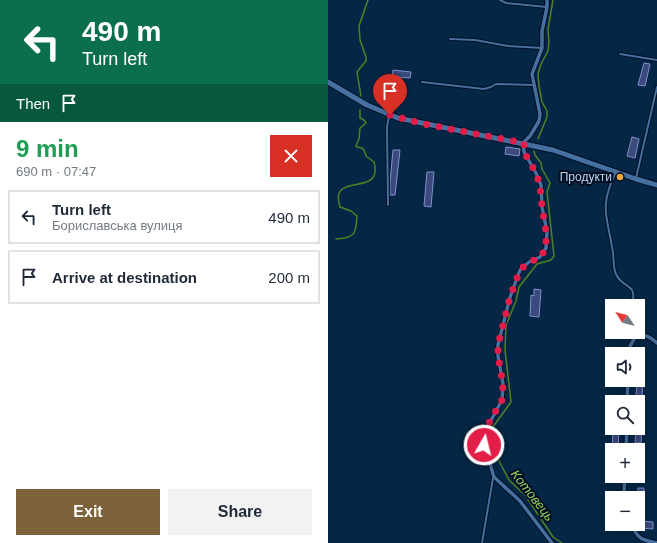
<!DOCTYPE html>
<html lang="en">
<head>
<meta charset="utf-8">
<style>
	body { margin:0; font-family:Arial,sans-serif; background:#f2f2f3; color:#1f2937; height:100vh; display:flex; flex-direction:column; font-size:15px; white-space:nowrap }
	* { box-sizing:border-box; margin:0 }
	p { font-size:13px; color:#747a83 }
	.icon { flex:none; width:22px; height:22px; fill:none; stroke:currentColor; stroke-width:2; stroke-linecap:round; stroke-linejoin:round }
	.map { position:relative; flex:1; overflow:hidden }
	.drawer { display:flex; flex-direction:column; background:#fff; width:328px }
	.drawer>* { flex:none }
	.guide { background:#0b6e4f; color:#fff; overflow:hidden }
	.needle { width:26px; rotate:306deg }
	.controls { position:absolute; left:277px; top:299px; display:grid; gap:8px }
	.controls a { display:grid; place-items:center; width:40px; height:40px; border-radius:0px; background:#fff; box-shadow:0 2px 10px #0003; font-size:20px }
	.pin { position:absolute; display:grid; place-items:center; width:34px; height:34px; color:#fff; margin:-41px -17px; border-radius:50% 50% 50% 0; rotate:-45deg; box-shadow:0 0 4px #0007 }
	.pin .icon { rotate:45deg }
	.me { position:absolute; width:44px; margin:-22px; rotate:8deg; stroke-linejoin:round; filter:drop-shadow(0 0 3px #0008) }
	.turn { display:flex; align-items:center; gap:14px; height:84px; padding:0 16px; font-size:18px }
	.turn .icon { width:52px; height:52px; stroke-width:2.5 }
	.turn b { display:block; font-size:28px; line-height:34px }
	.then { display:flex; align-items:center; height:38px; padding:0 16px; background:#0003; gap:8px; font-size:15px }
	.round { display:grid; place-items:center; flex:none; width:42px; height:42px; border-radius:0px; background:#f2f2f3 }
	.overview { display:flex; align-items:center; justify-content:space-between; height:68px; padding:0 16px }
	h1 { font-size:24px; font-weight:700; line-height:30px; color:#1e9e55 }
	.primary-button { display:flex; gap:8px; margin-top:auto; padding:8px 16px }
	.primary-button a { flex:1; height:46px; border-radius:0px; background:#7d613a; color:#fff; font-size:16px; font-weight:700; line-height:46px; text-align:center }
	.primary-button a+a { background:#f2f2f3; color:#1f2937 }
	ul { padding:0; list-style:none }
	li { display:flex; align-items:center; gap:12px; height:54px; margin:0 8px 6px; padding:0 8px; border:2px solid #e0e1e3; border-radius:0px }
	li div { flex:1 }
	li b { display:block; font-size:15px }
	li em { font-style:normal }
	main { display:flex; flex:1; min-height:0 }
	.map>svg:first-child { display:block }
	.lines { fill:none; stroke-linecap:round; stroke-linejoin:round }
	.stream { stroke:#548024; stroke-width:1.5 }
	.building { fill:#3c497d; stroke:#8191cb }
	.lane-casing { stroke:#000e24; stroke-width:4 }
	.street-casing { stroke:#000e24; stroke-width:5.5 }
	.secondary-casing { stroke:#000e24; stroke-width:7 }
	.lane { stroke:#45709f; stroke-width:2 }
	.street { stroke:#45709f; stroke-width:3.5 }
	.secondary { stroke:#45709f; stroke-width:5 }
	.route { stroke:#e11d48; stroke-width:7; stroke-dasharray:0 12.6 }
	.poi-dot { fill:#f0a63e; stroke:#010e20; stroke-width:1.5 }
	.labels { text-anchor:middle; stroke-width:4; stroke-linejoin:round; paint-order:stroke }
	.poi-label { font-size:12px; fill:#bdd4ee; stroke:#010e20; text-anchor:end }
	.water-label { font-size:13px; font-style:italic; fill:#9ad561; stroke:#010e20 }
</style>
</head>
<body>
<main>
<section class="drawer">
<div class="guide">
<div class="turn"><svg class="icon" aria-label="left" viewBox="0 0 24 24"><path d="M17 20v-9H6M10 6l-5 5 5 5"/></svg><div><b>490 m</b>Turn left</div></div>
<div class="then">Then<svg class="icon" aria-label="arrive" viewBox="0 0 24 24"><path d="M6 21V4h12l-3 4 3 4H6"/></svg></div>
</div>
<div class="overview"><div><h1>9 min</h1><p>690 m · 07:47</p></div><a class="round" style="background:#d93025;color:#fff"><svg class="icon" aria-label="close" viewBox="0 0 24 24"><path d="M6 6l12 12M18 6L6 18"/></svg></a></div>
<ul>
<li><svg class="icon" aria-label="left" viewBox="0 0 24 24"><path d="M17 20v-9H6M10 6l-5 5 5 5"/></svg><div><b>Turn left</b><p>Бориславська вулиця</p></div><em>490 m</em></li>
<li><svg class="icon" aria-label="arrive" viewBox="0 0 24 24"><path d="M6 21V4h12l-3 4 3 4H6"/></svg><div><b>Arrive at destination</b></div><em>200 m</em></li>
</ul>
<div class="primary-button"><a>Exit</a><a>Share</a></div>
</section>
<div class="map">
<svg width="329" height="543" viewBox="0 0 329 543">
	<rect width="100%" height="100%" fill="#052645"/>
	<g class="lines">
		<path class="stream" d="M33 96 29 72 38 61V57L32 40 31 26 40 0
			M210 139 219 117V111L214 102 211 86 210 74 213 64 220 51 221 43 220 29 225 0
			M206 151 207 155 213 163 214 169 222 183 219 192 226 256 223 260 209 264 191 287 188 301 178 325 177 350 183 402 162 431 160 439 162 450 171 461 181 480 197 495 225 537 234 543
			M8 239C27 238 28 234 29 216L23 211 12 207C0 170 56 199 46 162L38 156C36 149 36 148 29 147L28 146 31 139 32 128 38 123 36 120 32 118V110"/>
	</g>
	<path class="building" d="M316 63 322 64 317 86 310 85Z
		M65 70 83 72 82 78 69 77V79H64Z
		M304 137 311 139 307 158 299 156Z
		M178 147 192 149 191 156 177 154Z
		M65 150H72L67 195H62V182Z
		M99 172H106L103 207 96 206Z
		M206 289 213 290 211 317 202 316 203 295 206 296Z
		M309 382H315L314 397H308Z
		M285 428H291L290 450H284Z
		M308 428 314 429 313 443H307Z
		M310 488H316V502H310Z
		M312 521 325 522V529L311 528Z"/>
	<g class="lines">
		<g class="lane-casing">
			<path id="lane" d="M172 0 178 3 219 7
				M122 39 147 40 180 46 214 48
				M292 54 329 60
				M94 82 156 89 163 87 168 84 206 85
				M288 172C270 208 280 218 285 253 286 260 285 268 288 274 295 290 310 281 304 306
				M308 178 329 87
				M60 205 59 127 61 116
				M306 332 308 336
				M154 543 165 478"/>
		</g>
		<g class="street-casing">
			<path id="street" d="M219 0V7L214 31V48L204 74 212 114 211 121 202 136 195 143 196 152 208 173 213 185 214 207 219 232 218 248 212 257 201 262 192 270 182 297 170 345V356L175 384 174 400 154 437 166 477 192 501 224 543
				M301 354 302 346 308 336C316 333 322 337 329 343
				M299 402 300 380
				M298 450 299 428
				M297 476 296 492 298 498
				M304 524C309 539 314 540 329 543"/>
		</g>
		<g class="secondary-casing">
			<path id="secondary" d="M0 82 39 105 70 118 225 150 308 179 329 185"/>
		</g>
		<use href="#lane" class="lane"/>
		<use href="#street" class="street"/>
		<use href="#secondary" class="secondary"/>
	</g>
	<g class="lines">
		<path class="route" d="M62 115 96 124 196 143V152L208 173 212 185 214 206 218 232V248L212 258 201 262 192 270 182 297 170 345V356L175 384 174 400 157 430 154 437 156 445"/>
	</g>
	<circle class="poi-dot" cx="292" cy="177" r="4"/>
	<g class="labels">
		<g class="poi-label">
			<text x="284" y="181">Продукти</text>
		</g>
		<g class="water-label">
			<text transform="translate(205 495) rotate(52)" y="5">Котовець</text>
		</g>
	</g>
</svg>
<div class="controls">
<a><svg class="needle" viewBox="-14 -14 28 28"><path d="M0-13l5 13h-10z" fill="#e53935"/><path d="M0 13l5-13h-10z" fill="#747a83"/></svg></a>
<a><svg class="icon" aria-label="sound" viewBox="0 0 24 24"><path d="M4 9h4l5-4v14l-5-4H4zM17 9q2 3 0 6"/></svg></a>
<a><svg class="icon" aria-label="search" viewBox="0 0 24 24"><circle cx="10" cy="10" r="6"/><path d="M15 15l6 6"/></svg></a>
<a>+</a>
<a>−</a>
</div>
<div class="pin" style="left:62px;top:115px;background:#d93025"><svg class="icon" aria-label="arrive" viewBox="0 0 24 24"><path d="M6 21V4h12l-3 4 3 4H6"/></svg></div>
<svg class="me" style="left:156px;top:445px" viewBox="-20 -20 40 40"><circle r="17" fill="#e11d48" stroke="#fff" stroke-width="3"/><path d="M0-11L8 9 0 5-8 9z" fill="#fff"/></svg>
</div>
</main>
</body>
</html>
